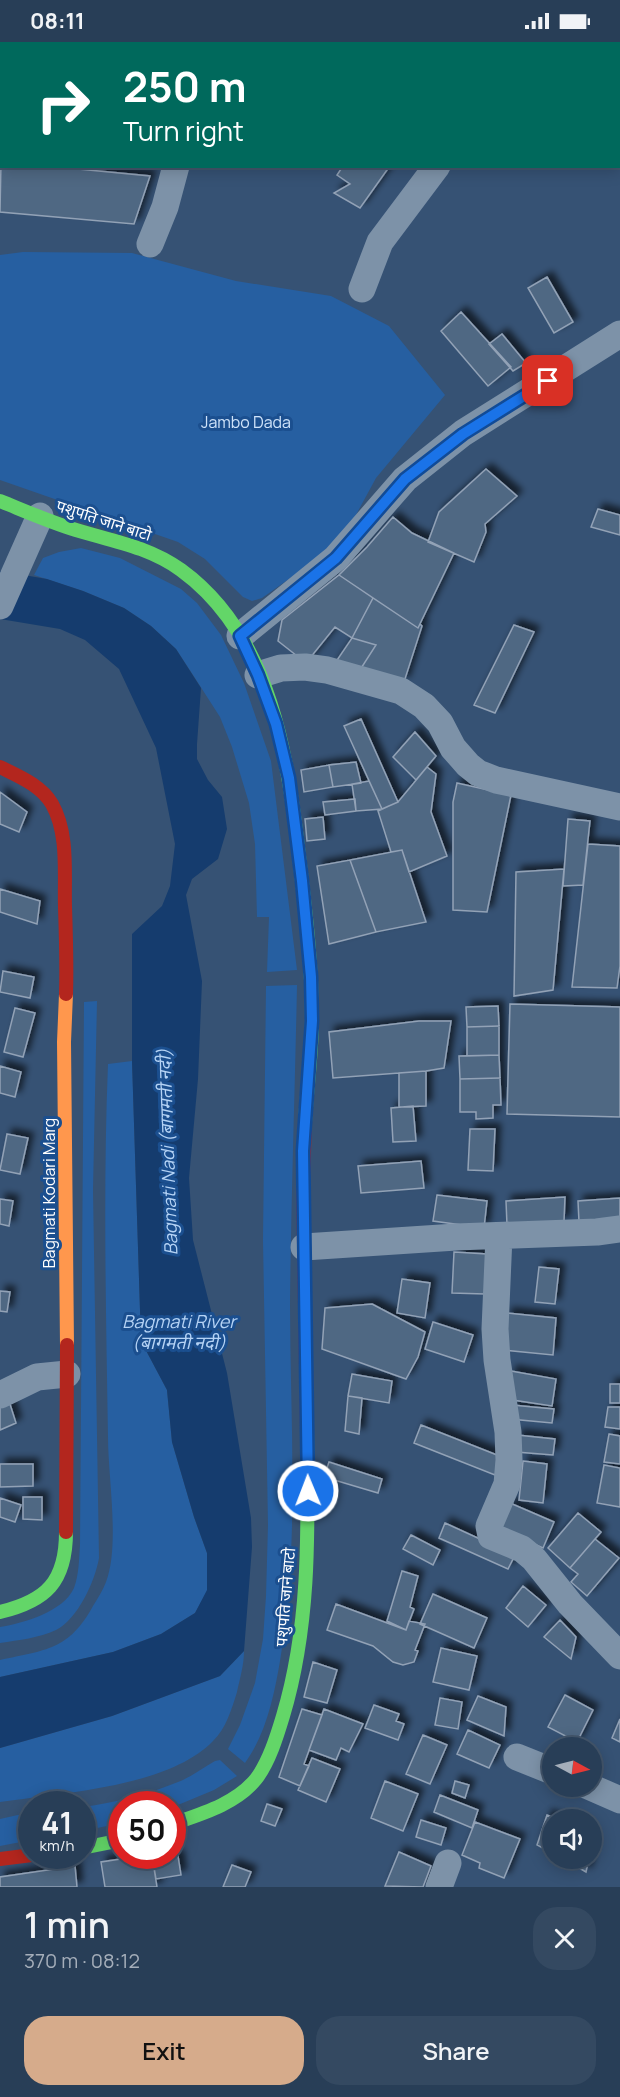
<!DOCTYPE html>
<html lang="en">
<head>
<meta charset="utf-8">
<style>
	body { margin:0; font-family:Manrope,"Noto Sans Devanagari",sans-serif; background:#344961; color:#f1f3f6; height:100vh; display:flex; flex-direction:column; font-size:22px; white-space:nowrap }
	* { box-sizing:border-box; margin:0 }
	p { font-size:20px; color:#a5aeba }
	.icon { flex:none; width:33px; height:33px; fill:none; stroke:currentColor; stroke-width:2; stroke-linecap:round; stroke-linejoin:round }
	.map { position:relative; height:1845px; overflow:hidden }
	.panel { display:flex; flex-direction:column; background:#283e57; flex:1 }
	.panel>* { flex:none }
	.guide { position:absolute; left:0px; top:0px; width:621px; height:126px; box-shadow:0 3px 15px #0003,0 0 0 2px #44576d; background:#00695c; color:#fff; overflow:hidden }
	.needle { width:39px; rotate:97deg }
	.buttons { position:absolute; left:542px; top:1695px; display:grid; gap:12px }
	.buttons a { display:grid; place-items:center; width:60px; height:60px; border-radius:50%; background:#283e57; box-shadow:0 3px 15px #0003,0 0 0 2px #44576d; font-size:30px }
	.speed { position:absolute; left:18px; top:1749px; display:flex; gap:12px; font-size:30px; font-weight:700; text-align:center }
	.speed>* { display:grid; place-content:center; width:78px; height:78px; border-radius:50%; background:#283e57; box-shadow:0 3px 15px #0003,0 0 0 2px #44576d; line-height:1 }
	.speed small { font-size:15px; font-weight:400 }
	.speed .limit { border:9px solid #d22; background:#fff; color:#111 }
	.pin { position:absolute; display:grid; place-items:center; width:51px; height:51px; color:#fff; margin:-26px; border-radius:12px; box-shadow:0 3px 9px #0006 }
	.me { position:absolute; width:66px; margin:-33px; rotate:359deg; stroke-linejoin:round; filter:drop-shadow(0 0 4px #0008) }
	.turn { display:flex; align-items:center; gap:21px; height:126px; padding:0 24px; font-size:27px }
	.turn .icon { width:78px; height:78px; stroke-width:2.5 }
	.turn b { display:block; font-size:42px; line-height:51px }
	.round { display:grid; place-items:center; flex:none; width:63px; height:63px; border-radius:24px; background:#344961 }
	.overview { display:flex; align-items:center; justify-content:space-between; height:102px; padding:0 24px }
	h1 { font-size:36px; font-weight:600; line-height:45px }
	.cta { display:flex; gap:12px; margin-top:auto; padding:12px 24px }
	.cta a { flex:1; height:69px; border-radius:24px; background:#d6ab8b; color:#111; font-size:24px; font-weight:600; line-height:69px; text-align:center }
	.cta a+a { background:#344961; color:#f1f3f6 }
	.status { display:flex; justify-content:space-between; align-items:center; height:42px; padding:0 30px; background:#283e57; direction:ltr }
	.status svg { height:16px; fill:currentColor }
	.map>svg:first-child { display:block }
	.green { fill:#265fa1 }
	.water { fill:#153c6e }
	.building { fill:#506783; stroke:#92a2b6; stroke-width:1.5; filter:url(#shadow) }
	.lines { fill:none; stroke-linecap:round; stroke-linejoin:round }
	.street { stroke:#7d92a8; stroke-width:27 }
	.fast { stroke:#63d668; stroke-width:14 }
	.slow { stroke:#ff974d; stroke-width:14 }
	.jam { stroke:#b3261e; stroke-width:14 }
	.route-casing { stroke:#114b97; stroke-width:15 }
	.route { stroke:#1a73e8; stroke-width:10 }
	.labels { text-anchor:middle; stroke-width:6; stroke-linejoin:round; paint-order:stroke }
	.park-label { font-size:16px; fill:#cfe3fa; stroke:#1b4f8f }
	.street-label { font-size:16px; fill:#fff; stroke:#1b4f8f }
	.water-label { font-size:18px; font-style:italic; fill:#b5d3f5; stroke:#1b4f8f }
</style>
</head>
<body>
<div class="status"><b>08:11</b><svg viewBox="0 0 49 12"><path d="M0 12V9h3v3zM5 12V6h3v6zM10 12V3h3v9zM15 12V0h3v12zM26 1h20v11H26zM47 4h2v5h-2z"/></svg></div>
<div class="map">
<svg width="620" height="1845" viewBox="0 0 620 1845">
	<defs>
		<filter id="shadow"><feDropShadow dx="5.5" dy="-5.5" stdDeviation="3" flood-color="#0009"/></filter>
	</defs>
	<rect width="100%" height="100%" fill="#365274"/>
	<path class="green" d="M23 210 132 211 236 239 331 254 389 284 445 353 376 436 351 482 316 518 262 556 252 559 243 555 205 517 178 500 0 438V213Z
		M81 506 120 516 181 547 197 561 221 593 244 641 271 719 297 928 267 930 269 875H257L255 802 249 761 232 705 220 675 193 633 176 607 151 584 124 566 83 549 34 533 43 516 59 510Z
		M297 943C295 1049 291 1155 290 1261 290 1380 300 1501 280 1619 274 1654 266 1692 245 1721L228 1707 240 1683 255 1641 263 1597 266 1554 268 1483 263 1198 266 944Z
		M97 959 93 1148 99 1516C95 1539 78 1577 56 1588 39 1596 19 1598 0 1601V1585C24 1581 63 1570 74 1546 79 1533 79 1517 80 1503L84 960Z
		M132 1019 141 1299 167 1348 172 1400 194 1475 207 1511 208 1548 195 1571 161 1592 113 1610 0 1635V1618C46 1608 69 1608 93 1564 98 1556 103 1548 106 1540 120 1503 108 1436 108 1395 106 1270 103 1146 108 1022Z
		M244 1609C244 1623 240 1636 237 1650 232 1666 226 1687 213 1699 169 1745 61 1751 0 1760V1706L112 1674 220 1634Z
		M220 1718 237 1734 214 1748 173 1765 172 1762H122L121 1781 83 1789V1765C114 1761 149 1752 178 1740 191 1735 203 1726 215 1719Z
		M31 1770V1798L0 1804V1777Z"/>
	<path class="water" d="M0 529 47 537 83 549 124 566 151 584 176 607 201 646 197 702V717L208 738 222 755 227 787 218 817 192 837 186 853 202 939 198 1037 189 1136 193 1198 227 1331 251 1476 252 1505 244 1609 220 1634 112 1674 0 1706V1635L113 1610 161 1592 195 1571 207 1548V1511L194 1475 172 1400 167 1348 141 1299 132 1019V892L162 864 170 844 175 802 156 706 119 627 85 598 60 587 0 577Z"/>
	<path class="building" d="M1 120 2 124H47L150 134 134 182 0 170Z
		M343 124H379L387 128 360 166 334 151 350 142 337 133Z
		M547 235 573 280 554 291 528 246Z
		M461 270 511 325 488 344 441 289Z
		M502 292 526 321 513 329 489 302Z
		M486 427 517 454 485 482 486 490 474 520 428 500 439 470Z
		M598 467 620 473V493L591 485Z
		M393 475 412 491 454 511 418 586 339 533 367 505Z
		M339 533 373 556 352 596 335 585 306 621 278 599 282 578Z
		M373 556 418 586 420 582 422 584 404 640 358 631 376 603 352 596Z
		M514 583 534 590 495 671 474 663Z
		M352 596 376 603 358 631 333 624Z
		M361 677 398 760 382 767 344 684Z
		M415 690 436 714 416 738 393 715Z
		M356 720 361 741 333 745 329 723Z
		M329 723 333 745 304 750 301 728Z
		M427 725 436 732 431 770 447 814 409 830 402 808 391 810 378 769 398 760Z
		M369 739 382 767 356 769 352 742Z
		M457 741 511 753 487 870 453 868V760Z
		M0 750 27 770 19 790 0 782Z
		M355 757 356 769 325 773 323 760Z
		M323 775 325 797 307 799 305 777Z
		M568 777 590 779 583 843 563 844Z
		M588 802 620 804V924L617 946 572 945Z
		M402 808 426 880 376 890 350 818Z
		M350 818 376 890 329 902 317 824Z
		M564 827 553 948 514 954 516 830Z
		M0 847 40 859 37 882 0 870Z
		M3 929 34 935 30 956 0 950Z
		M510 962 620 965V1075L507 1072Z
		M498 964 499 984 467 985 466 965Z
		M15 966 35 971 23 1015 4 1010Z
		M419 979H451L444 1026 426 1029 333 1036 329 990Z
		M499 984V1013L467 1014V985Z
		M499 1013 500 1036 460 1037 459 1014Z
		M0 1024 21 1030 15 1055 0 1051Z
		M426 1029V1064L399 1065V1031Z
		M500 1036 501 1063H493V1076L476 1077V1070H460V1037Z
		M413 1064 416 1099 393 1100 391 1066Z
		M470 1087H495L493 1129 468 1128Z
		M7 1092 28 1096 20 1132 0 1128Z
		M421 1119 424 1146 361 1151 358 1124Z
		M437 1153 487 1159 484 1186 433 1179Z
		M565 1155 564 1179 507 1183 506 1159Z
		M620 1156V1177L579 1180 578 1159Z
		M0 1157 13 1159 9 1184 0 1182Z
		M454 1210 487 1212 485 1252 452 1251Z
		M539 1225 559 1227 555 1262 535 1260Z
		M402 1237 430 1241 425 1276 397 1271Z
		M0 1249 10 1250 7 1270 0 1269Z
		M372 1262 425 1290 418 1315 406 1337 322 1307 325 1266Z
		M507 1271 556 1276 553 1313 503 1308Z
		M433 1280 473 1293 464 1320 425 1307Z
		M511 1329 556 1337 552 1364 506 1357Z
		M352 1332 392 1339 389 1361 348 1354Z
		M610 1342H620V1361H610Z
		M348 1354 362 1356 359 1392 345 1389Z
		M9 1359 16 1381 0 1388V1363Z
		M512 1363 554 1367 552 1381 510 1377Z
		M608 1365H620V1387L605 1385Z
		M421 1383 502 1415 495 1433 414 1401Z
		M609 1392 620 1394V1422L604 1420Z
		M517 1393 555 1397 553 1413 516 1410Z
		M523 1419 547 1422 543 1461 519 1458Z
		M329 1420 382 1437 378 1451 324 1435Z
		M0 1422H33V1444L0 1445Z
		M604 1423 620 1426V1465L597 1461Z
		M23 1455H42V1478L23 1477Z
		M0 1456 21 1463 15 1480 0 1475Z
		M510 1461 554 1480 543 1506 499 1486Z
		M578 1471 601 1490 570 1526 548 1506Z
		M445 1481 515 1513 508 1527 439 1496Z
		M411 1493 440 1508 433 1523 403 1507Z
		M595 1497 619 1516 587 1554 571 1540 578 1532 570 1526Z
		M402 1529 418 1534 410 1565 414 1567 406 1588 387 1579Z
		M523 1544 546 1563 528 1585 506 1566Z
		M433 1552 487 1576 474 1606 420 1582Z
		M336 1562 406 1588 409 1579 425 1582 415 1608 418 1609 414 1620 403 1623 393 1620 373 1604 327 1588Z
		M560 1578 576 1595 571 1617 544 1595Z
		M441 1606 477 1614 469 1648 433 1640Z
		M313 1620 337 1628 327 1661 304 1655Z
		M565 1653 593 1668 577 1700 548 1685Z
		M478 1654 506 1665 504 1694 467 1678Z
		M440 1656 462 1660 458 1687 435 1683Z
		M374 1663 399 1672 396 1679 404 1682 398 1698 365 1686Z
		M302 1667 322 1673 304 1722 309 1724 300 1744 279 1735Z
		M324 1667 363 1682 349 1710 341 1706 336 1718 309 1708Z
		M620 1677V1700L612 1696Z
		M468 1688 500 1703 489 1726 457 1712Z
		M423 1693 447 1703 430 1742 406 1732Z
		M312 1716 340 1727 326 1760 298 1748Z
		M385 1739 418 1752 403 1789 371 1776Z
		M455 1739 469 1743 465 1756 452 1751Z
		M440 1753 478 1768 472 1786 434 1770Z
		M267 1762 282 1767 275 1784 261 1779Z
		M547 1773 558 1778H552V1811L537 1803Z
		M421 1778 446 1786 441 1803 416 1795Z
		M475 1780 520 1797 504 1836 479 1826 480 1821 462 1813Z
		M399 1810 431 1824 423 1845 385 1844Z
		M141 1814H152L157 1845H105L101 1820Z
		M178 1814 181 1833 156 1837 153 1819Z
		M562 1816H589L586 1830Z
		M232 1823 251 1830 245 1845H223Z
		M75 1824 77 1845H0V1835Z"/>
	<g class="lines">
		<path class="street" d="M190 0 193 2
			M547 2 549 0
			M150 202 165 165 176 124
			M362 247 380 200 437 124
			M0 564 40 474
			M240 594 336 516 405 437 463 391 620 292
			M258 633 281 626 305 625 327 628 401 649 424 664 440 681 453 706 468 723 478 731 496 738 620 765
			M499 1194 495 1287 497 1318 508 1390 509 1418 507 1442 489 1484 491 1494 522 1507 534 1517 570 1562 620 1614
			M304 1205 456 1195 597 1190 620 1187
			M0 1353 37 1335 67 1332
			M517 1715 552 1729
			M588 1744 620 1758
			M439 1845 448 1821"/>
		<path class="fast" d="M0 459C25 469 50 480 76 488 113 499 149 505 181 528 273 595 288 718 300 822 306 873 312 925 312 976 312 1011 307 1045 305 1080
			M0 1570C46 1559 66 1540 66 1490
			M172 1782C201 1772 236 1762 256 1737 269 1720 277 1694 283 1674 311 1581 308 1484 307 1388
			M82 1806 122 1798"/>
		<path class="slow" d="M66 952 64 1000 67 1303"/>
		<path class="jam" d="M0 725C18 734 41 743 52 762 69 792 64 832 65 865 66 894 67 923 66 952
			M305 1080 303 1140 307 1388
			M66 1490 67 1303
			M0 1817 32 1813"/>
	</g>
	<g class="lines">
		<g class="route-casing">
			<path id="route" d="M308 1449 303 1109 312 979 311 935 302 839 289 736 276 682 258 633 240 594 336 516 405 437 463 392 548 339"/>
		</g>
		<use href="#route" class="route"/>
	</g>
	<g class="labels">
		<g class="park-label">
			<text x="246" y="386">Jambo Dada</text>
		</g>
		<g class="street-label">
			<text transform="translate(104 478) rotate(18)" y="6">पशुपति जाने बाटो</text>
			<text transform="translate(49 1151) rotate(-90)" y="6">Bagmati Kodari Marg</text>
			<text transform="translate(285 1555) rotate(-85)" y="6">पशुपति जाने बाटो</text>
		</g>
		<g class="water-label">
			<text transform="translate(168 1110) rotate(-92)" y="6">Bagmati Nadi (बागमती नदी)</text>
			<text x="179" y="1286">Bagmati River<tspan x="179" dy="21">(बागमती नदी)</tspan></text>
		</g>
	</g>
</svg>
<div class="buttons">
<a><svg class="needle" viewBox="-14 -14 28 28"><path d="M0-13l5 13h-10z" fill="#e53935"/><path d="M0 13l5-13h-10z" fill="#a5aeba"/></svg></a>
<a><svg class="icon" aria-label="sound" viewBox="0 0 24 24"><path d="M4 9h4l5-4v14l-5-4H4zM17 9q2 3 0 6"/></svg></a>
</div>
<div class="speed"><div>41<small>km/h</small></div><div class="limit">50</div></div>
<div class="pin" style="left:548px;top:339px;background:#d93025"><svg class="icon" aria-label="arrive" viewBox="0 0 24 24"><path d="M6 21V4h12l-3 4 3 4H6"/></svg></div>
<svg class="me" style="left:308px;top:1449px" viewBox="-20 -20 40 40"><circle r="17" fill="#1a73e8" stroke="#fff" stroke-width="3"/><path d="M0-11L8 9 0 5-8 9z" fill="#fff"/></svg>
<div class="guide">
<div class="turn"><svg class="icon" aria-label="right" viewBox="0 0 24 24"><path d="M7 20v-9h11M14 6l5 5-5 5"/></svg><div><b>250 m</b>Turn right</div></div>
</div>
</div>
<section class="panel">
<div class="overview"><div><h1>1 min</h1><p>370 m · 08:12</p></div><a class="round"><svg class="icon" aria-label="close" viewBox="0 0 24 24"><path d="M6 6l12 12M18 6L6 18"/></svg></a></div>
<div class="cta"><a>Exit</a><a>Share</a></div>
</section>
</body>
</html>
